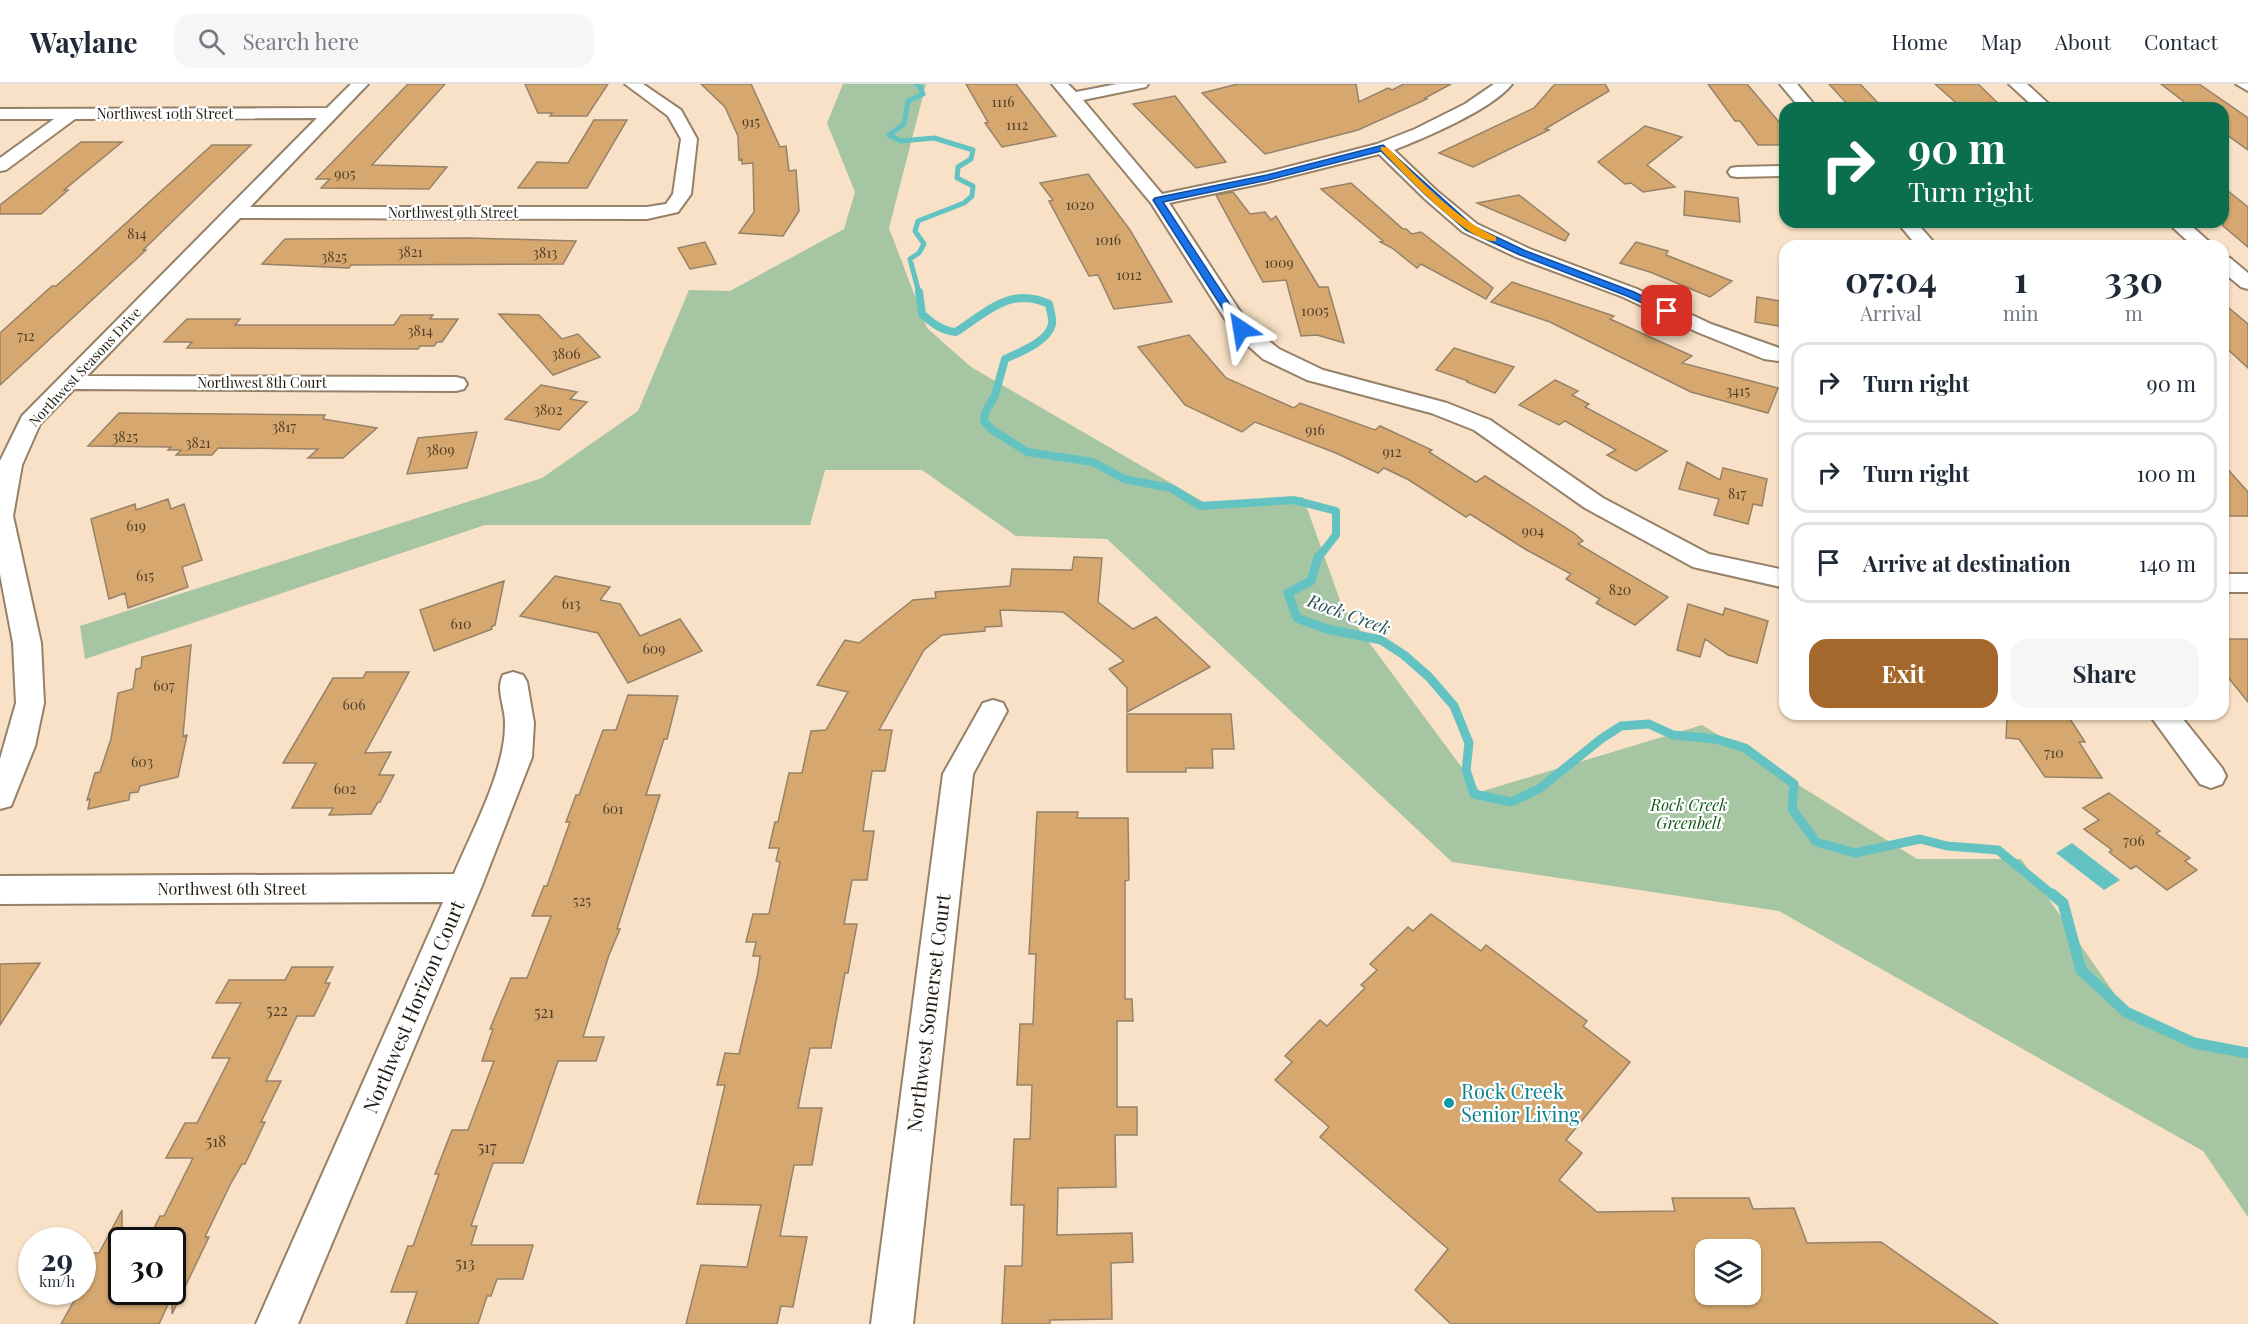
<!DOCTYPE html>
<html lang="en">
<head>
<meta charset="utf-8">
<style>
	body { margin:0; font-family:"Playfair Display",serif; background:#f6f6f7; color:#1f2937; height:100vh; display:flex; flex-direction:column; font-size:22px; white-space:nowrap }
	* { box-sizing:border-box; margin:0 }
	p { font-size:20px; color:#747a83 }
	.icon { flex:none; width:33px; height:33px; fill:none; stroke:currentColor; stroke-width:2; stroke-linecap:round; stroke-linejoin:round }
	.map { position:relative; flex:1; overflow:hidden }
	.drawer { position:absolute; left:1779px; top:156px; width:450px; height:480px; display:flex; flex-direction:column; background:#fff; border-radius:18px; box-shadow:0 2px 4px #0004 }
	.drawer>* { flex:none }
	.banner { position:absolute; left:1779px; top:18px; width:450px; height:126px; border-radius:18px; box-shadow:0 2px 4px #0004; background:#0b6e4f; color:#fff; overflow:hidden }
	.buttons { position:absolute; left:1695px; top:1155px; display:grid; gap:12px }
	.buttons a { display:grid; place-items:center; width:66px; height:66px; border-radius:12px; background:#fff; box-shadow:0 2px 4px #0004; font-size:30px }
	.speed { position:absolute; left:18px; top:1143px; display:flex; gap:12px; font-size:30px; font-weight:700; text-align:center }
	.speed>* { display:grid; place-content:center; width:78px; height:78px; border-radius:50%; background:#fff; box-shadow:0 2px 4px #0004; line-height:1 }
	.speed small { font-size:15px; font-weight:400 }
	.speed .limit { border:3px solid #111; border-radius:9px; background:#fff; color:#111 }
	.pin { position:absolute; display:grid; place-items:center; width:51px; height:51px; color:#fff; margin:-26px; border-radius:12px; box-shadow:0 3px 9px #0006 }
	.me { position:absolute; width:66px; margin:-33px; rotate:327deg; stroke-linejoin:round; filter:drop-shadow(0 0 4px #0008) }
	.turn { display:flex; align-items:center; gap:21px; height:126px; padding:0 30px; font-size:27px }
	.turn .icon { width:78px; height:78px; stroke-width:2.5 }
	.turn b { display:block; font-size:42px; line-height:51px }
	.eta { display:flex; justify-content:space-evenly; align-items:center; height:102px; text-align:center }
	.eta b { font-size:36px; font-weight:700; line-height:42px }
	.button { display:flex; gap:12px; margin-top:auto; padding:12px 30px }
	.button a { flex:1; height:69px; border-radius:18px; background:#a4672c; color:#fff; font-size:24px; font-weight:700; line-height:69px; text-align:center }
	.button a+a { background:#f6f6f7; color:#1f2937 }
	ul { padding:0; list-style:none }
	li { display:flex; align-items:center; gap:18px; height:81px; margin:0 12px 9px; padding:0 18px; border:3px solid #e0e1e3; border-radius:18px }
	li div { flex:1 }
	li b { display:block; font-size:22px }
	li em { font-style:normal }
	header { display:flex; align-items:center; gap:36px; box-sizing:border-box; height:84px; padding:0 30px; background:#fff; border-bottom:2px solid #e0e1e3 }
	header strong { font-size:28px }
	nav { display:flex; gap:33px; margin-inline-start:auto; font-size:21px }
	.search { width:420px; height:54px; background:#f6f6f7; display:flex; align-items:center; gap:15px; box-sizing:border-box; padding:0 21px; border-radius:18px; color:#747a83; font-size:22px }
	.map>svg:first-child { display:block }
	.green { fill:#a5c5a3 }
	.water { fill:#63c3c3 }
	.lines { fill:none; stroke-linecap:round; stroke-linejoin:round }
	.stream-far3 { stroke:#63c3c3; stroke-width:5 }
	.stream-far2 { stroke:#63c3c3; stroke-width:8 }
	.stream-far1 { stroke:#63c3c3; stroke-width:9 }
	.stream { stroke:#63c3c3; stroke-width:11 }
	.building { fill:#d6a86f; stroke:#968269; stroke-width:1.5; fill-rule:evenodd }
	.minor-casing { stroke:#958068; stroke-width:4 }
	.minor { fill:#fff; fill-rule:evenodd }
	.route { fill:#1a73e8; stroke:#114b97; stroke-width:1.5 }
	.slow { fill:#f59e0b }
	.culture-dot { fill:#0f9aa8; stroke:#fff; stroke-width:2 }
	.labels { text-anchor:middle; stroke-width:4.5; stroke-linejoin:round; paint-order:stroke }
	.number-label { font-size:14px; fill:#503e28 }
	.far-street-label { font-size:14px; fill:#231b11; stroke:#fff }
	.park-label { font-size:16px; font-style:italic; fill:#115814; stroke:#fff }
	.street-label { font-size:16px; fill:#231b11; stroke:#fff }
	.near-number-label { font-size:16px; fill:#503e28 }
	.water-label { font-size:18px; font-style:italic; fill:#295454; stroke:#fff }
	.near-street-label { font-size:20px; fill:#231b11; stroke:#fff }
	.near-culture-label { font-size:20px; fill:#0d838f; stroke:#fff; text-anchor:start }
</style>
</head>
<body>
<header>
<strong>Waylane</strong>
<div class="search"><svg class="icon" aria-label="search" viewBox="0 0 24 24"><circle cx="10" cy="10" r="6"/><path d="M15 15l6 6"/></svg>Search here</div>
<nav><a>Home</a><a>Map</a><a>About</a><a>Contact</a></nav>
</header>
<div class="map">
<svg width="2248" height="1240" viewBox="0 0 2248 1240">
	<rect width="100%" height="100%" fill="#f8e1c6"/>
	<path class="green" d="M843 0H926L889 144 927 244 971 283 1207 420 1303 413 1342 522 1480 708 1702 641 1917 775H2021L2134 938 2248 968V1133L2203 1067 1779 827 1452 778 1107 455 1016 452 922 386H825L810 441H485L85 575 80 542 542 394 638 327 689 206 730 207 844 145 855 108 827 39Z"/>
	<path class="water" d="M2072 759 2120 796 2104 806 2056 769Z"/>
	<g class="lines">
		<path class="stream-far3" d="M916 0 919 1 923 10 908 17 904 40 889 51 901 57 934 54 973 66 971 75 958 83 957 94 973 102 972 112 964 119 918 137 915 147 924 160 919 169 910 175 919 209"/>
		<path class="stream-far2" d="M919 208 922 230C932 239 942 247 956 248 987 228 1010 202 1049 220 1050 226 1053 234 1052 240 1048 258 1020 268 1005 275L995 311 985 329 984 337 991 345 1027 368 1093 378 1124 395 1171 404 1200 422 1294 416 1336 427V451L1318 474"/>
		<path class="stream-far1" d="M1318 473 1311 497 1288 509 1297 534 1327 545 1381 556 1404 571 1429 593 1454 622 1469 659 1466 686 1474 710 1511 718 1539 705 1601 655 1621 642 1649 640 1673 651 1716 655 1745 664 1794 700 1792 725 1816 758 1855 769 1920 755 1947 762 1998 766 2054 812"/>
		<path class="stream" d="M2052 810 2063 819 2081 886 2126 928 2194 959 2248 969"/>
	</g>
	<path class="building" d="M408 0H445L372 81 447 83 429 105 321 104 330 95H316Z
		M525 0H608L587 32H550L552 29H538Z
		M701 0H751L780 63 786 62 789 87 796 86 799 127 783 152 739 149 754 128 753 79 742 80V75L739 76 738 52 725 23Z
		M966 0H1016L1056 52 1002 63 985 39 988 38Z
		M1238 0H1356L1359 18 1388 4 1392 6 1404 0H1451L1425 14 1427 15 1358 46 1265 70 1202 9Z
		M1555 0H1605L1609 7 1545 45 1549 46 1473 83 1439 69 1534 24Z
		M1708 0H1747L1785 45V61H1758L1740 37H1735Z
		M1829 0H1860L1883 24H1851Z
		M1935 0H1978L2003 24H1962Z
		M2161 0H2199L2248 34V66L2223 48V24H2192Z
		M1175 12 1226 78 1196 84 1133 20Z
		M594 36H627L587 104H518L537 78 568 79Z
		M1645 42 1682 53 1647 81 1675 103 1643 108 1631 99 1625 100 1598 78Z
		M81 58H122L64 106H68L41 130H0V121Z
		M212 61H251L143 166H146L0 301V249L52 202H56L81 180Z
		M1088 90 1130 146 1172 218 1114 225 1098 191 1089 192 1049 117 1053 116 1040 99Z
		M1351 99 1403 145H1406L1412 150 1421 148 1493 204 1486 215 1421 180 1417 184 1392 164 1380 158 1383 157 1321 105Z
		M2223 103 2248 123V163L2223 142Z
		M1685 107 1738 114 1740 138 1684 131Z
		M1233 108 1250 130 1265 128 1271 136 1276 132 1319 203H1328L1344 259 1317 251 1301 252 1286 196 1263 198 1216 111Z
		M1519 111 1569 150 1565 157 1477 119Z
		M470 154 576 157 563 180 351 181 349 184 262 180 285 155Z
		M705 158 716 180 690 185 678 164Z
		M1636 158 1668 167 1666 171 1732 197 1710 213 1650 188 1620 179Z
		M1512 198 1614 232 1610 235 1692 272 1682 279 1778 304 1768 329 1691 308 1550 238 1491 218Z
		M1757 213 1785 218V243L1755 238Z
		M2223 219 2248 240V284L2223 261Z
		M499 230 539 231 562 255 578 250 600 273 553 291Z
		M401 231H433L430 235H458L442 258H437L434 262H420L418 265 187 264 192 258H164L187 235H240L235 241H394Z
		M1189 251 1226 294 1294 324 1300 319 1375 346 1380 342 1432 366 1429 368 1476 398 1485 392 1574 449 1583 457 1578 460 1668 513 1635 541 1596 519 1600 515 1566 495 1571 490 1525 465 1470 430 1466 433 1409 396 1384 384 1378 389 1336 369 1255 338 1242 348 1185 321 1138 263Z
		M1454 264 1514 283 1495 309 1467 298 1468 297 1436 286Z
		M1555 296 1578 307 1572 311 1589 320 1585 323 1667 367 1636 387 1607 371 1616 366 1565 337 1559 341 1519 321Z
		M541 301 577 308 570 315 587 318 559 346 505 335Z
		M119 329 325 331 323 335 377 344 343 374H308L318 365 218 364 212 371H176L181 366H168L171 363 88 362Z
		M477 348 467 384 407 390 418 354Z
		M1687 378 1720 396 1723 384 1767 395 1762 422 1753 420 1748 440 1714 431 1719 415 1679 405Z
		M2223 380 2248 408V432H2223Z
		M168 415 171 425 184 420 202 476 182 483 188 503 128 524 125 509 109 515 91 435 135 420 136 426Z
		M1074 473 1102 474 1098 518 1133 545 1156 533 1210 583 1127 628V604L1109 585 1124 577 1063 528 1000 526 1002 542 985 543V547L942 551 924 566 879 646H892L885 687H872L863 747H874L867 796H852L844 840H857L848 889H845L831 964H810L798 1024H822L812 1081H794L780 1152 807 1153 793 1223 781 1222 777 1240H686L701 1181 747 1183 761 1121 697 1120 725 1001H717L725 969 739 970 758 889 760 872H753L756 858H746L753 830H769L780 778 776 777 779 764H769L775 738H778L789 689H802L811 647 826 646 848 608 817 601 845 556 859 559 913 516 936 514 935 508 1010 502 1012 485 1072 486Z
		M555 492 610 503 600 516 620 520 640 552 680 535 702 567 628 599 598 549 520 532Z
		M504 497 495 541 491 543 492 545 434 567 420 526Z
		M1688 520 1723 531 1725 524 1768 537 1757 579 1728 571 1705 555 1700 573 1677 566Z
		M2223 555H2248V618L2223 587Z
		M191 561 183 652 187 651 178 693 140 702 138 708 130 709 129 716 88 725 90 715 87 716 95 689 100 688 111 655 118 609 133 605 136 585 141 584 142 573Z
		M366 588H409L365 669 391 668 379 691H394L380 718H378L371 730 329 731 333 724H292L316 679H283L333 594H363Z
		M628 611 678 612 667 655H664L646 711H660L617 845H620L609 871 583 953H604L596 977H558L523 1079H493L471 1142H477L471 1161H533L523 1195H497L491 1212H487L478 1240H406L417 1208H391L408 1162H413L439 1090H435L452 1046H468L494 977H482L493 945H490L511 894H527L551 832H532L544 802H547L570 738H566L576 711H579L603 646H616Z
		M1127 630H1231L1234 665H1212L1213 684H1186V688H1127Z
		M2030 630H2064L2067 635H2070L2085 658H2079L2102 694 2045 693 2019 655 2006 654 2007 634 2033 635Z
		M2109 709 2160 747 2156 749 2190 774 2185 777 2197 786 2167 806 2136 782 2131 785 2109 768 2112 766 2084 745 2099 736 2083 724Z
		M1037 728H1078L1077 734H1128L1129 796 1125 797V915H1132L1133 937H1117V1023H1137V1051H1115L1116 1103 1058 1104 1057 1151 1132 1149 1133 1178 1111 1179 1112 1235 1050 1236V1240H1002L1005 1182H1022L1024 1121H1011L1014 1055H1030L1032 1001H1017L1020 940H1033L1036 870H1029Z
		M1431 830 1481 867 1486 861 1587 937 1583 942 1630 978 1566 1056 1582 1069 1559 1096 1597 1128 1675 1127 1672 1114H1749L1753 1125 1794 1124 1807 1159 1881 1158 1998 1240H1451L1415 1206 1448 1165 1320 1053 1329 1043 1275 996 1292 978 1285 972 1320 936 1327 942 1365 904 1361 901 1377 886 1370 880 1408 843 1413 847ZM1706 1166H1750V1210H1706Z
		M40 879 0 941V880Z
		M292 883H333L325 899H330L314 932H297L266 997H281L261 1038H265L245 1080H242L231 1099 205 1153H209L172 1230V1212L159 1240H61L79 1208H82V1169H99L122 1126V1208H172V1156H148L160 1132H164L193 1074H166L185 1039H197L230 974H212L241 919H216L229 896H285Z"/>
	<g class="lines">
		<g class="minor-casing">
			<path id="minor" d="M351 0H368L250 123H647L666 120 673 110 681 55 668 32 625 0H643L681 26 697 55 691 110 678 128 647 135 240 134 87 292 456 293 464 295 467 300 464 305 456 307 74 305 40 340 22 381 13 432 41 559 44 619 35 662 11 722 0 725V675L16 619 13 559 0 490V377L22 332 317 34 75 35 6 86 0 87V74L54 35H0V25L327 24Z
				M1052 0H1068L1076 8 1117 0H1148L1146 3 1083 16 1162 110 1268 88 1377 60 1415 45 1465 20 1494 0H1512C1493 25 1424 54 1394 66L1437 107 1477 140 1530 165 1637 205 1711 240 1785 266V278L1764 275 1697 248 1623 213 1516 173 1463 148 1425 115 1379 70 1268 98 1169 119 1249 241 1279 265 1323 286 1447 319 1490 336 1603 414 1709 470 1785 486V504L1693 483 1585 424 1474 346 1431 329 1307 296 1263 275 1234 249 1151 119Z
				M1780 0H1797L1817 24H1800Z
				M2009 0H2027L2053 24H2035Z
				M2236 0H2248V7Z
				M1785 82V92L1737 93 1731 92 1728 88 1731 84 1737 83Z
				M1897 138H1916L1937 162H1917Z
				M2167 138H2187L2214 162H2193Z
				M2223 172 2230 174 2248 189V205L2241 203 2223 188Z
				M2223 490H2248V508H2223Z
				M513 588 523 591 527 598 534 639 532 673 481 804 298 1240H256L443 818 0 820V792L454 790C472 747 505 687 505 641 506 624 495 606 503 591Z
				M993 616 1003 619 1007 627 973 690 913 1240H871L943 690 983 619Z
				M2149 630H2179L2222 684 2226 692 2222 700 2211 704 2200 700Z"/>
		</g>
		<use href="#minor" class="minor"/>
	</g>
	<path class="route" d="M1383 61 1473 142 1526 167 1634 208 1672 227 1664 229 1627 212 1520 171 1466 146 1428 113 1381 67 1268 96 1163 118 1246 245 1237 247 1153 116 1155 114 1267 91Z"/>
	<path class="slow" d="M1381 63H1387C1420 96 1453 133 1496 153V157C1468 160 1402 87 1381 66Z"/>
	<circle class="culture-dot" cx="1449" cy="1019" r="6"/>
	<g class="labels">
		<g class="number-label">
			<text x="1003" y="23">1116</text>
			<text x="751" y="43">915</text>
			<text x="1017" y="46">1112</text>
			<text x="345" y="95">905</text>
			<text x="1080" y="126">1020</text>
			<text x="137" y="155">814</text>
			<text x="1108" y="161">1016</text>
			<text x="410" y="173">3821</text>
			<text x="545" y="174">3813</text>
			<text x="334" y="178">3825</text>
			<text x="1279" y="184">1009</text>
			<text x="1129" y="196">1012</text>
			<text x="1315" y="232">1005</text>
			<text x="420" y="252">3814</text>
			<text x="26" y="257">712</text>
			<text x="566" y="275">3806</text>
			<text x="1738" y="312">3415</text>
			<text x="548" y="331">3802</text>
			<text x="284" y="348">3817</text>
			<text x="1315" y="351">916</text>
			<text x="125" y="358">3825</text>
			<text x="198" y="364">3821</text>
			<text x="440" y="371">3809</text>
			<text x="1392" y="373">912</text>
			<text x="1737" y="415">817</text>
			<text x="136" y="447">619</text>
			<text x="1533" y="452">904</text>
			<text x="145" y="497">615</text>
			<text x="1620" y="511">820</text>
			<text x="571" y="525">613</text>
			<text x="461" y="545">610</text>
			<text x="654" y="570">609</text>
			<text x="164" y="607">607</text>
			<text x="354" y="626">606</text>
			<text x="2054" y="674">710</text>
			<text x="142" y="683">603</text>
			<text x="345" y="710">602</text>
			<text x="613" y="730">601</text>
			<text x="2134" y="762">706</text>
			<text x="582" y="822">525</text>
		</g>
		<g class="far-street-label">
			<text x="165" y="35">Northwest 10th Street</text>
			<text x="453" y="134">Northwest 9th Street</text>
			<text transform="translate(85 283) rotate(-47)" y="5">Northwest Seasons Drive</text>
			<text x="262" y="304">Northwest 8th Court</text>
		</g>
		<g class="park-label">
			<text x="1689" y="727">Rock Creek<tspan x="1689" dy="18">Greenbelt</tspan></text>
		</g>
		<g class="street-label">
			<text x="232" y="811">Northwest 6th Street</text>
		</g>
		<g class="near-number-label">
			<text x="277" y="932">522</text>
			<text x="544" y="934">521</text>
			<text x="216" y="1063">518</text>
			<text x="487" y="1069">517</text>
			<text x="465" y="1185">513</text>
		</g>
		<g class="water-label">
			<text transform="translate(1349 531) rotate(20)" y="6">Rock Creek</text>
		</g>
		<g class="near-street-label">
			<text transform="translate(414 923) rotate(-67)" y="7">Northwest Horizon Court</text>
			<text transform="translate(929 929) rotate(-83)" y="7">Northwest Somerset Court</text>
		</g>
		<g class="near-culture-label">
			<text x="1461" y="1015">Rock Creek<tspan x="1461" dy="23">Senior Living</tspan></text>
		</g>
	</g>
</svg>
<div class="buttons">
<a><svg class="icon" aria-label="layers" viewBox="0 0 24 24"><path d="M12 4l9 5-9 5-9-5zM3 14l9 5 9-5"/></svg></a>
</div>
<div class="speed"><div>29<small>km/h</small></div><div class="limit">30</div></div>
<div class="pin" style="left:1667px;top:227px;background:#d93025"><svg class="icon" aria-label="arrive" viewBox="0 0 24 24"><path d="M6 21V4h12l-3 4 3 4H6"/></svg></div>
<svg class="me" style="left:1241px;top:245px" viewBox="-20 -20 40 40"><path d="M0-17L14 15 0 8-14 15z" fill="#1a73e8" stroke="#fff" stroke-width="4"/></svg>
<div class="banner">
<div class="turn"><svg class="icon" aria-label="right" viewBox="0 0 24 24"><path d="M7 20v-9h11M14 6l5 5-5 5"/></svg><div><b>90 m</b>Turn right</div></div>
</div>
<section class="drawer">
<div class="eta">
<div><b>07:04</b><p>Arrival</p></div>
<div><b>1</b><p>min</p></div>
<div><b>330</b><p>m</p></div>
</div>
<ul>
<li><svg class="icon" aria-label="right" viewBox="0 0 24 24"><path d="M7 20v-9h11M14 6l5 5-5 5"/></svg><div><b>Turn right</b></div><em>90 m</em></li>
<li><svg class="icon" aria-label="right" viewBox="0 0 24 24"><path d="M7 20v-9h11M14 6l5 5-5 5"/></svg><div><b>Turn right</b></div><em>100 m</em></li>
<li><svg class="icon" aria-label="arrive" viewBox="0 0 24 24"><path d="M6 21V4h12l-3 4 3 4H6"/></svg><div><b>Arrive at destination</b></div><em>140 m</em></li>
</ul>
<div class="button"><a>Exit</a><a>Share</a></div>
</section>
</div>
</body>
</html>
